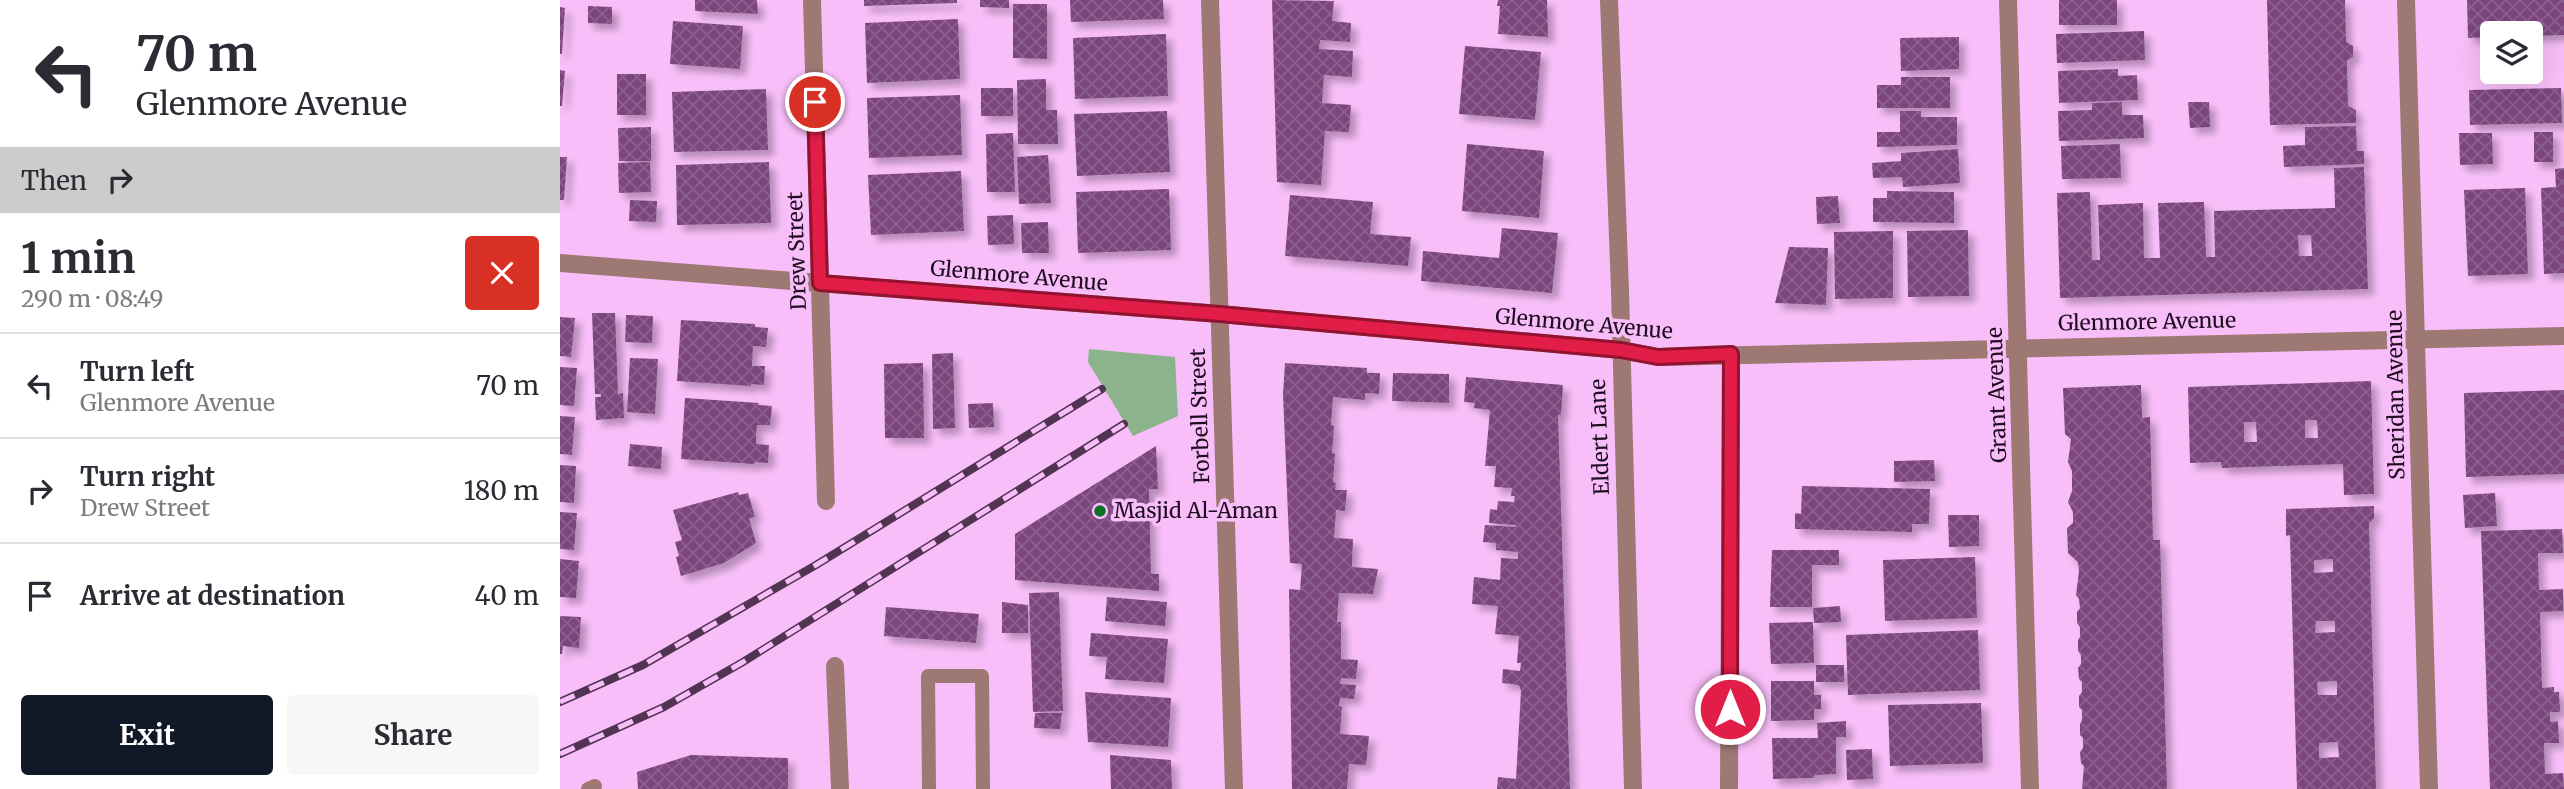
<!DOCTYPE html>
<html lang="en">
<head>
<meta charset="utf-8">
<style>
	body { margin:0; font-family:Merriweather,serif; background:#f7f7f7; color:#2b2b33; height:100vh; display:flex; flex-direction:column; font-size:26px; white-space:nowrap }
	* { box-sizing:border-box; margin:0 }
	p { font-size:23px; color:#7c7c81 }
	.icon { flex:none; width:38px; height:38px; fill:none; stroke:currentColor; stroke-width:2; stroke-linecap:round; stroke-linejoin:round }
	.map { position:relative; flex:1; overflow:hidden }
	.drawer { display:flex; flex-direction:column; background:#fff; width:560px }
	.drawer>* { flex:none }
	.guide { background:#fff; color:#2b2b33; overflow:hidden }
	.tools { position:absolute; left:1920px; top:21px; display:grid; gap:14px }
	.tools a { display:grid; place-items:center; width:63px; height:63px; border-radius:7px; background:#fff; box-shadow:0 7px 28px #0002; font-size:35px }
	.pin { position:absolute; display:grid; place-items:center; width:60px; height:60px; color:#fff; margin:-30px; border:4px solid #fff; border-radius:50%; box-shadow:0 2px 7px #0007 }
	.me { position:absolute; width:77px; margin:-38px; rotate:0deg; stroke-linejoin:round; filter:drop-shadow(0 0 5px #0008) }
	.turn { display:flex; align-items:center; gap:24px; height:147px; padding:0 21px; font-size:32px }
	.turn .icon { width:91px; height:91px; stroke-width:2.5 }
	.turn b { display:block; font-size:49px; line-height:60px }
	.then { display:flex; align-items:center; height:66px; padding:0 21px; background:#0003; gap:14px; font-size:26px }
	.round { display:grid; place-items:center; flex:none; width:74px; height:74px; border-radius:7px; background:#f7f7f7 }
	.headline { display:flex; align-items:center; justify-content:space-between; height:119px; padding:0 21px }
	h1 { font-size:42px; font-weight:700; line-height:52px }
	.primary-button { display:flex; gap:14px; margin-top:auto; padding:14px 21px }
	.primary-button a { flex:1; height:80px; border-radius:7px; background:#111827; color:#fff; font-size:28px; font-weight:700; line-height:80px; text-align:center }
	.primary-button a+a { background:#f7f7f7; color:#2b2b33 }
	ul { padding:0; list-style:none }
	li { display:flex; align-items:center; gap:21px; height:105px; padding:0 21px; border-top:2px solid #e1e1e2 }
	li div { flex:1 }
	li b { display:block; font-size:26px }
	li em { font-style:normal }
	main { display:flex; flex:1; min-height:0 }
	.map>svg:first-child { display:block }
	.green { fill:#8bb48d }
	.building { fill:url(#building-cross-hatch); fill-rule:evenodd; filter:url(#shadow) }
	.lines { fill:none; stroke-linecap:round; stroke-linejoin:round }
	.service { stroke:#9e7873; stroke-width:14 }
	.minor { stroke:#9e7873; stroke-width:18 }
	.rail-casing { stroke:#513452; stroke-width:8 }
	.rail { stroke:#f8bef9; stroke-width:5; stroke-dasharray:16; stroke-linecap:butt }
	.route-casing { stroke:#92132f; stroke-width:18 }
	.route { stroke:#e11d48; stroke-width:12 }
	.poi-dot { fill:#097122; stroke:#f8bef9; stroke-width:2.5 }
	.labels { text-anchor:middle; stroke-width:7; stroke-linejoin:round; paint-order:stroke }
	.street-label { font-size:21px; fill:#200c21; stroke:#f8bef9 }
	.poi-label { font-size:21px; fill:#200c21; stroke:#f8bef9; text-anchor:start }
</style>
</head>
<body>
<main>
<section class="drawer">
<div class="guide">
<div class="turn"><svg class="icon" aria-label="left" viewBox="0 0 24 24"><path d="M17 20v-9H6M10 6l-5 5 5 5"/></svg><div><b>70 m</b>Glenmore Avenue</div></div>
<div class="then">Then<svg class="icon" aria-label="right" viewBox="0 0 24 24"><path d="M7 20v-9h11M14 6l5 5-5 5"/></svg></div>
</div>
<div class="headline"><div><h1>1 min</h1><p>290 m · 08:49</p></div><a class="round" style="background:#d93025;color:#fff"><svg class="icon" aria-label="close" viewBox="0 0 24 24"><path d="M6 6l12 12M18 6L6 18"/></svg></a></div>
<ul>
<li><svg class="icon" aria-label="left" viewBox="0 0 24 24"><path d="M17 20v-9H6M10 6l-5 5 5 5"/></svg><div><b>Turn left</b><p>Glenmore Avenue</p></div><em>70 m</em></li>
<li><svg class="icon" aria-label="right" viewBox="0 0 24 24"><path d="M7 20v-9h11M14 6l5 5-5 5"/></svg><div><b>Turn right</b><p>Drew Street</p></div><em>180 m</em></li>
<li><svg class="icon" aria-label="arrive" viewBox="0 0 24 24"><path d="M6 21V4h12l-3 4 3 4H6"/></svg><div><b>Arrive at destination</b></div><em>40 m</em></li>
</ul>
<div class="primary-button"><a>Exit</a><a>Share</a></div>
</section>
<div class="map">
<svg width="2004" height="789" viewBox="0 0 2004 789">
	<defs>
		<pattern id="building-cross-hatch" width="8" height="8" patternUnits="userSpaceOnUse" patternTransform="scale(1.75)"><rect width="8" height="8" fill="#7c457e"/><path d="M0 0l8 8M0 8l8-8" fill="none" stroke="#8c618e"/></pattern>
		<filter id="shadow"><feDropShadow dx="6" dy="6" stdDeviation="3.5" flood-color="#0004"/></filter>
	</defs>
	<rect width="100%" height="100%" fill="#f8bef9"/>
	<path class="green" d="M529 349 615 357 618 416 573 436 528 362Z"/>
	<path class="building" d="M135 0H197L198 14 135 11Z
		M304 0H397V3L304 6Z
		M420 0H449V8L420 7Z
		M510 0H603L604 19 511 22Z
		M712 0 774 1 772 21 791 23 790 42 760 40 759 49 793 51 792 77 764 75 762 103 791 105 789 132 765 131 761 185 717 182Z
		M938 0H987L988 37 938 34 940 6H937Z
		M1499 0H1557V25H1499Z
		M1707 0H1785L1786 42 1793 46V57L1787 61 1788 106 1796 110V123L1710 125Z
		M1907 0H2004V35L1970 36V33H1932V37L1908 38Z
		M453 4H487V59L453 58Z
		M28 6 52 7V24L28 23Z
		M0 7 5 8 2 54H0Z
		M398 19 400 79 307 83 305 23Z
		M113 21 183 26 180 69 110 64Z
		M1584 31 1585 60 1497 63 1496 34Z
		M606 34 608 96 515 99 513 38Z
		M1399 37V69L1341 71 1340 38Z
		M905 46 981 52 975 120 899 114Z
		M1558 69V76L1577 75 1578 100 1499 103 1498 71Z
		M0 70 5 71 2 106H0Z
		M57 74H86V115H57Z
		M1341 77H1390V108H1317V85H1341Z
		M486 79V110H497L498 144H458L457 80Z
		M421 88H453V116H421Z
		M2001 88 2002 123 1910 125 1909 90Z
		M206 89 208 150 114 152 112 92Z
		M400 95 402 155 309 158 307 98Z
		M1562 102V115H1583L1584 138 1499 141 1498 111 1532 110V103Z
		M1628 102H1649L1650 127 1630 128Z
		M607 111 610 172 517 176 514 114Z
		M1340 111H1361V117H1397V145L1317 147V132H1340Z
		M1796 126 1797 151H1804V164L1724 167 1723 146 1745 145V127Z
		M91 127V161H59L58 128Z
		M1974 132H1993V162H1974Z
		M453 133 455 192H427L426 134Z
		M1899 133H1932L1933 164 1900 165Z
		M907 144 984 151 979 218 902 211Z
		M1560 144 1561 178 1502 179 1501 146Z
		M1398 149 1400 183 1343 187 1342 177 1313 178 1312 163 1341 161V153Z
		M488 155 491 203 459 204 457 157Z
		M0 157H7L4 200H0Z
		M90 162 91 192 59 193 58 163Z
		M209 162 211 223 117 225 116 165Z
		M1804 167 1808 289 1500 298 1497 193 1530 192 1532 260H1540L1538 205 1583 203 1584 258H1600L1598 203 1644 202 1646 257H1655L1654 211 1775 208 1774 168ZM1738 235H1751L1752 256H1739Z
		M2004 168V273L1984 274 1981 188 1996 187 1995 169Z
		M401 171 404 231 311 235 308 175Z
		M1965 188 1968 274 1908 276 1904 190Z
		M609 189 611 250 518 253 516 192Z
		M1327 191 1394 192V223L1313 222V198H1327Z
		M730 195 813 202 810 234 851 237 848 266 725 256Z
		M1278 196 1280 223 1257 224 1256 197Z
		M70 200 97 201 96 222 69 221Z
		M453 215 454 244 428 245 427 216Z
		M488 222 489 253H462L461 223Z
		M942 228 998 233 992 293 861 281 863 251 939 258Z
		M1408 230 1409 296 1348 297 1347 231Z
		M1333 231V298L1275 299 1274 232Z
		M1229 247 1268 248 1266 305 1215 303Z
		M32 313H55L58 394 63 393 64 418 36 420 35 397H41V394H35Z
		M66 315 93 316 92 343 65 342Z
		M0 317 15 318 11 357 0 356Z
		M121 320 195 324V327L208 328 206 347 193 346 192 366H205L204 385 191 384V386L117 381Z
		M393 353 395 428 373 429 372 354Z
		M70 358 98 359 95 414 67 412Z
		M363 363 364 438H325L324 364Z
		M725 363 807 368V373H820L819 394 805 393V400L773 397 771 425 774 426 772 453 775 454 773 482 776 483 775 490H787L785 511 776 510 774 538 793 539 792 567 818 569 813 594 779 593 777 622H781V659L798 660 796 679 781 678 780 684 796 685 794 699 780 698 779 706 782 707 780 734 809 736 806 765 789 764 787 789H732L729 589 740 590 742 564 730 563 723 394Z
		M0 367 17 368 14 406 0 405Z
		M833 373 889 374V403L832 401Z
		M906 377 1003 385 1001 415H998L1010 789H937L938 777 956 779 961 691 959 685 942 683 943 669 960 671 961 663H957L959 636 935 634 938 606 912 604 914 577 940 580 941 558 958 559V552L936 550V543L923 542 925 525 956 527V525L929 523 930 509 937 510 938 501 954 502 955 496H951L952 488 934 487 936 466H925L930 410 914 408 915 403 904 402Z
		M1811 381 1814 494 1784 495 1783 464 1662 468 1661 462 1630 463 1628 387ZM1745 420H1757L1758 438H1745ZM1684 422H1696L1697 442H1684Z
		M1581 385 1582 418 1590 417 1593 540H1600L1607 789H1522L1524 766 1521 763 1520 752 1523 748V738L1520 735V724L1522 720V710L1519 707V696L1522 692V682L1519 679 1518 668 1521 664V655L1518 651V640L1520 637V627L1517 623V612L1520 608 1519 599 1516 595 1519 571 1518 562 1508 553 1507 528 1513 523V512L1508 502 1512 491V471L1508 462 1511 439 1505 434 1503 388Z
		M2004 390V474L1906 477 1904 393Z
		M125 398 199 403 198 405 212 406 210 425H197L196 434V444L209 445 208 463 195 462 194 464 121 459Z
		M433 403 434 427 409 428 408 404Z
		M0 416 15 417 12 455 0 454Z
		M70 444 102 447 101 469 68 466Z
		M596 446 598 489H589L591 574H599V591L455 580V534Z
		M1374 460 1375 481 1334 482V461Z
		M0 465 16 466 14 503 0 502Z
		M1242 486 1370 489 1369 524H1352V532L1235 529V513L1241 514Z
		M178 492 179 495 188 493 195 517 189 518 196 543 164 563 121 576 116 557 119 556 115 542 122 540 113 510Z
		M1935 493 1937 526 1905 528 1903 495Z
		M1814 506V518L1809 523 1816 789H1737L1730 535 1726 536V509ZM1773 559V572L1754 573V560ZM1756 621H1775V632L1755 633ZM1777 681V695H1758L1757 682ZM1778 742 1779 757 1759 758V743Z
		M0 512 17 513 14 550 0 549Z
		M1388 515H1419V546L1389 547Z
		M2002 529 2003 553H1978L1979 590 2003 589V611L1980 612 1982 688 1994 687V692H1999L2000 712H1990V722L1998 721 1999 743H1984L1985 774 2003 773 2004 789H1930L1921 531Z
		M1212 550H1279V565H1252V607H1210Z
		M1415 557 1417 618 1325 621 1323 560Z
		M0 559 19 561 16 598 0 597Z
		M499 592 503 711 473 712 469 593Z
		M547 597 607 602 605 626 545 621Z
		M442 602 468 605V633H442Z
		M1280 606 1281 622 1254 623 1253 608Z
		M326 607 419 614 416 643 324 636Z
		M0 616 21 617 19 648 3 646 2 654H0Z
		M1253 622 1254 663 1211 664 1209 623Z
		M1418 630 1420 690 1288 695 1286 635Z
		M531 633 608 639 604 683 545 679 547 657 529 656Z
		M1256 665H1284V682H1256Z
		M1211 681H1254V695H1261V709H1254V720L1211 721Z
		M525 692 611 698 608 747 528 742Z
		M1421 703 1423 763 1330 766 1328 705Z
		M475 713H502L500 729 474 728Z
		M1286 721V737H1276V774L1255 775 1254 778 1213 779 1212 738H1258L1257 723Z
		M1312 749 1313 779 1287 780 1286 750Z
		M131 755 228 758V789H78L77 772Z
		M550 755 611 760 612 789H551Z"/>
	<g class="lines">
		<path class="service" d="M28 789 35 786 34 789
			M369 789 368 676H422L423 789"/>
		<path class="minor" d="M252 0 266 501
			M650 0 674 789
			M1049 0 1060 290 1073 789
			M1448 0 1470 789
			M1846 0 1869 789
			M0 263 660 314 1061 350 1098 357 2004 336
			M275 666 280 789
			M1169 789 1171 354"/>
		<g class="rail-casing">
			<path id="rail" d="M0 702 83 665 256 565 542 389
				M0 754 104 707 183 662 564 424"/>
		</g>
		<use href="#rail" class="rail"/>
	</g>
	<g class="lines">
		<g class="route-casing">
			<path id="route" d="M255 102 260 283 660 314 1061 350 1098 357 1171 354 1170 709"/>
		</g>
		<use href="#route" class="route"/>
	</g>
	<circle class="poi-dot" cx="540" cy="511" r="7"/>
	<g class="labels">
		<g class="street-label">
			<text transform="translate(237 251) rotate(-92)" y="7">Drew Street</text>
			<text transform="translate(459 276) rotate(5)" y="7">Glenmore Avenue</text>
			<text transform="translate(1587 322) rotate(-1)" y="7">Glenmore Avenue</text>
			<text transform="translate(1024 324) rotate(5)" y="7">Glenmore Avenue</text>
			<text transform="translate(1437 395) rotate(-92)" y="7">Grant Avenue</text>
			<text transform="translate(1836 395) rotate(-91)" y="7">Sheridan Avenue</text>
			<text transform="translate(640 416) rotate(-92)" y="7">Forbell Street</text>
			<text transform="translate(1040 437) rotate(-92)" y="7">Eldert Lane</text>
		</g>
		<g class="poi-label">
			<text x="554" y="518">Masjid Al-Aman</text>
		</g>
	</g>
</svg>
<div class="tools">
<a><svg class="icon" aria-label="layers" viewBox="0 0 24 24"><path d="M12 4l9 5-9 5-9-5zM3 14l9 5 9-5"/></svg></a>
</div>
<div class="pin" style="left:255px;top:102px;background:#d93025"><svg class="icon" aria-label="arrive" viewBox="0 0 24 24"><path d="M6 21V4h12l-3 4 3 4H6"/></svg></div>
<svg class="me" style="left:1170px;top:709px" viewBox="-20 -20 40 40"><circle r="17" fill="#e11d48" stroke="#fff" stroke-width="3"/><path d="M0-11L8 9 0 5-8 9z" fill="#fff"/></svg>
</div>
</main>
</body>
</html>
